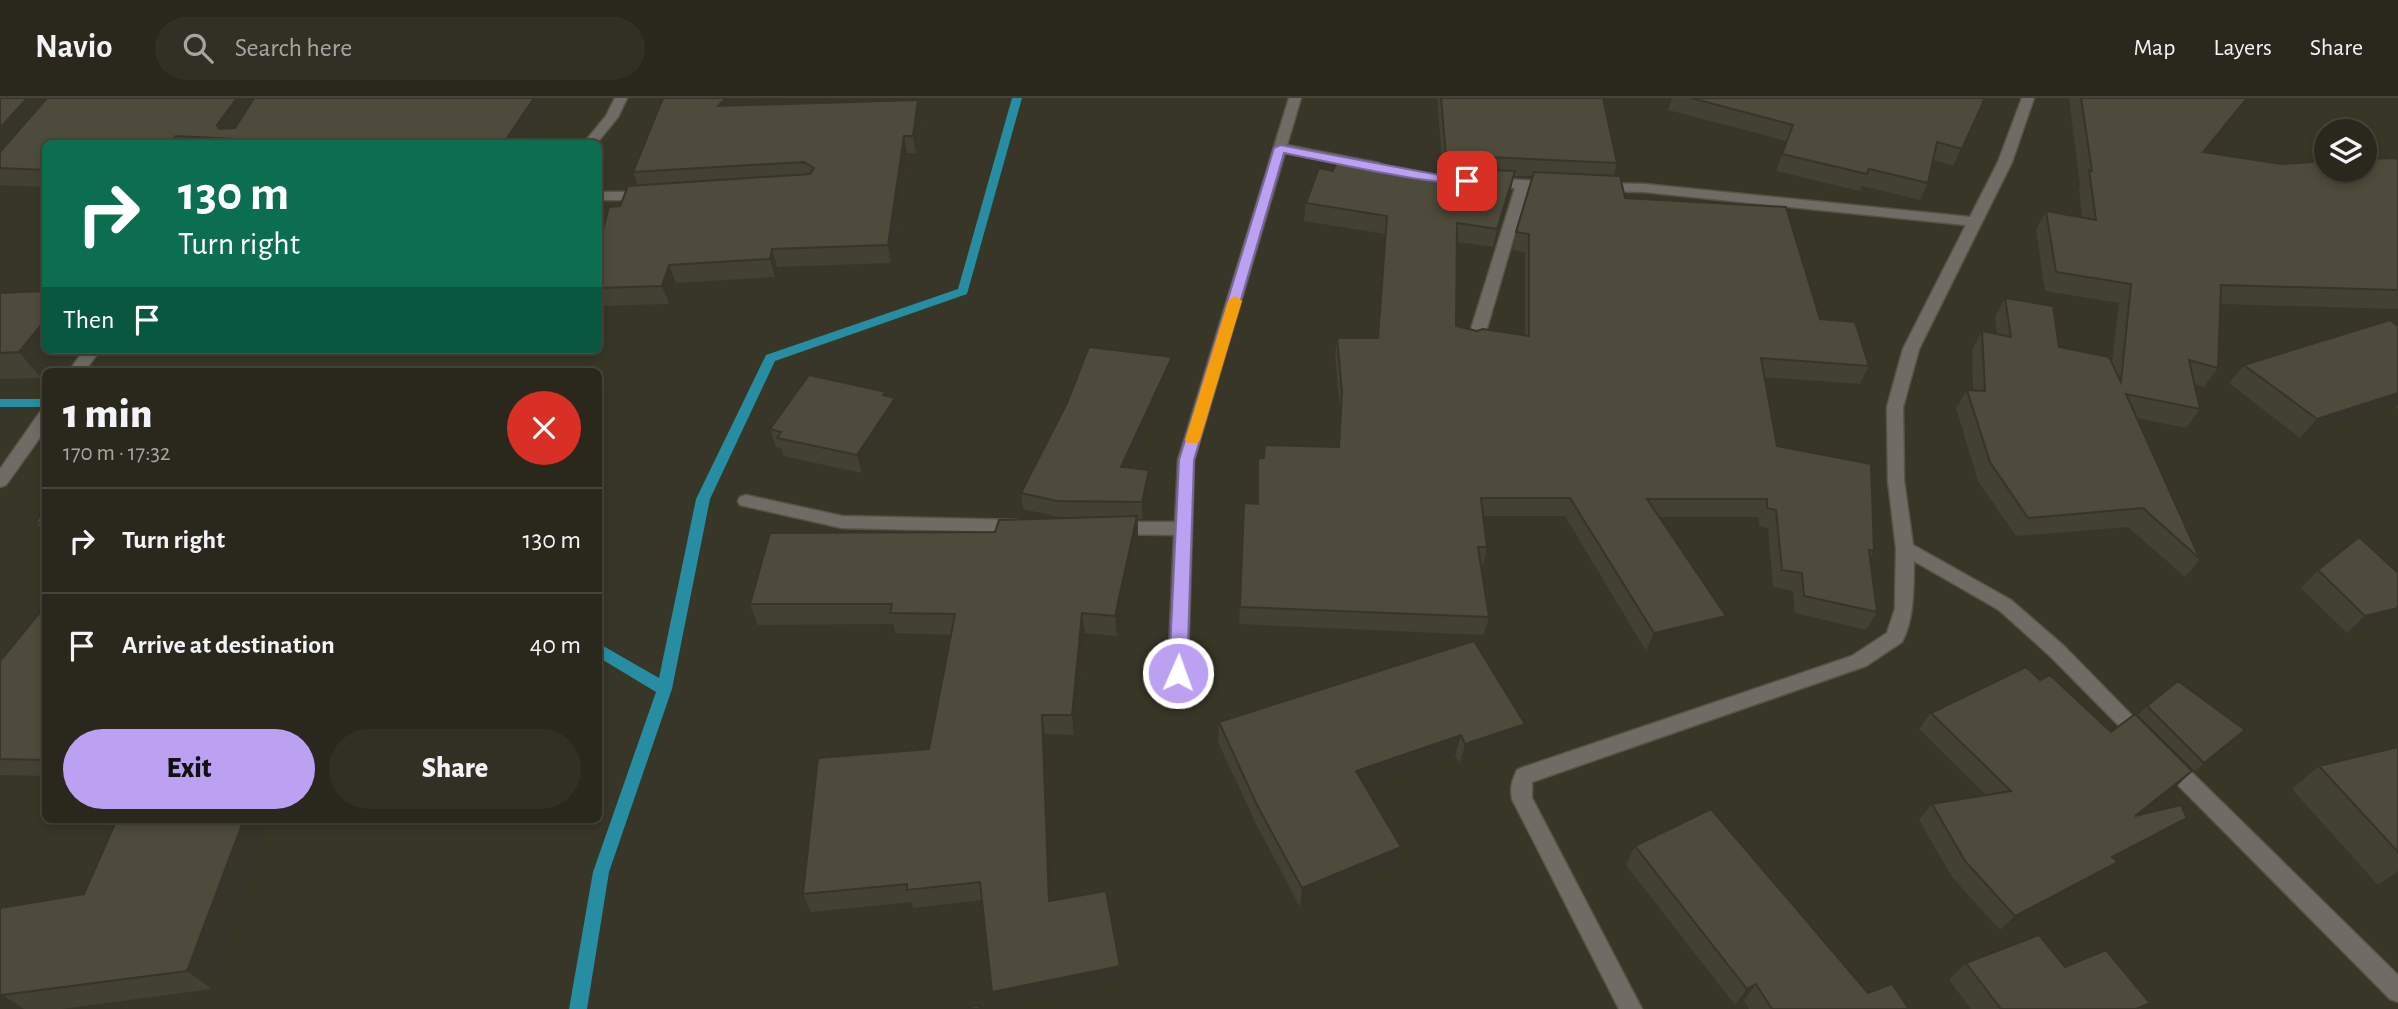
<!DOCTYPE html>
<html lang="en">
<head>
<meta charset="utf-8">
<style>
	body { margin:0; font-family:"Alegreya Sans",sans-serif; background:#323025; color:#f1f3f6; height:100vh; display:flex; flex-direction:column; font-size:26px; white-space:nowrap }
	* { box-sizing:border-box; margin:0 }
	p { font-size:23px; color:#a5a6a3 }
	.icon { flex:none; width:38px; height:38px; fill:none; stroke:currentColor; stroke-width:2; stroke-linecap:round; stroke-linejoin:round }
	.map { position:relative; flex:1; overflow:hidden }
	.side { position:absolute; left:42px; top:270px; width:560px; height:455px; display:flex; flex-direction:column; background:#2a281c; border-radius:10px; box-shadow:0 4px 10px #0003,0 0 0 2px #46443b }
	.side>* { flex:none }
	.hud { position:absolute; left:42px; top:42px; width:560px; height:214px; border-radius:10px; box-shadow:0 4px 10px #0003,0 0 0 2px #46443b; background:#0b6e4f; color:#fff; overflow:hidden }
	.buttons { position:absolute; left:2314px; top:21px; display:grid; gap:14px }
	.buttons a { display:grid; place-items:center; width:63px; height:63px; border-radius:50%; background:#2a281c; box-shadow:0 4px 10px #0003,0 0 0 2px #46443b; font-size:35px }
	.pin { position:absolute; display:grid; place-items:center; width:60px; height:60px; color:#fff; margin:-30px; border-radius:14px; box-shadow:0 4px 10px #0006 }
	.me { position:absolute; width:77px; margin:-38px; rotate:2deg; stroke-linejoin:round; filter:drop-shadow(0 0 5px #0008) }
	.turn { display:flex; align-items:center; gap:24px; height:147px; padding:0 21px; font-size:32px }
	.turn .icon { width:91px; height:91px; stroke-width:2.5 }
	.turn b { display:block; font-size:49px; line-height:60px }
	.then { display:flex; align-items:center; height:66px; padding:0 21px; background:#0003; gap:14px; font-size:26px }
	.round { display:grid; place-items:center; flex:none; width:74px; height:74px; border-radius:37px; background:#323025 }
	.overview { display:flex; align-items:center; justify-content:space-between; height:119px; padding:0 21px }
	h1 { font-size:42px; font-weight:800; line-height:52px }
	.primary-button { display:flex; gap:14px; margin-top:auto; padding:14px 21px }
	.primary-button a { flex:1; height:80px; border-radius:42px; background:#bca0f2; color:#111; font-size:28px; font-weight:800; line-height:80px; text-align:center }
	.primary-button a+a { background:#323025; color:#f1f3f6 }
	ul { padding:0; list-style:none }
	li { display:flex; align-items:center; gap:21px; height:105px; padding:0 21px; border-top:2px solid #46443b }
	li div { flex:1 }
	li b { display:block; font-size:26px }
	li em { font-style:normal }
	header { display:flex; align-items:center; gap:42px; box-sizing:border-box; height:98px; padding:0 35px; background:#2a281c; border-bottom:2px solid #46443b }
	header strong { font-size:33px }
	nav { display:flex; gap:38px; margin-inline-start:auto; font-size:24px }
	.search { width:490px; height:63px; background:#323025; display:flex; align-items:center; gap:18px; box-sizing:border-box; padding:0 24px; border-radius:38px; color:#a5a6a3; font-size:26px }
	.map>svg:first-child { display:block }
	.lines { fill:none; stroke-linecap:round; stroke-linejoin:round }
	.stream { fill:#268da2; fill-rule:evenodd }
	.minor-casing { stroke:#565445; stroke-width:3 }
	.minor { fill:#716b65; fill-rule:evenodd }
	.wall { fill:#434034; fill-rule:evenodd }
	.shaded-wall { fill:#37342a }
	.building { fill:#4e4b3c; stroke:#37342a; stroke-width:2 }
	.route { fill:#bca0f2; stroke:#7a689d; stroke-width:2 }
	.slow { fill:#f59e0b }
</style>
</head>
<body>
<header>
<strong>Navio</strong>
<div class="search"><svg class="icon" aria-label="search" viewBox="0 0 24 24"><circle cx="10" cy="10" r="6"/><path d="M15 15l6 6"/></svg>Search here</div>
<nav><a>Map</a><a>Layers</a><a>Share</a></nav>
</header>
<div class="map">
<svg width="2398" height="911" viewBox="0 0 2398 911">
	<rect width="100%" height="100%" fill="#383626"/>
	<g class="lines">
		<path class="stream" d="M1012 0H1022L967 196 775 263 710 401 672 591 609 774 587 911H569L593 774 656 594 598 559V545L659 580 696 401 766 257 958 191Z
			M0 301H46V309H0Z"/>
		<g class="minor-casing">
			<path id="minor" d="M615 0H627L618 19 596 46H583L606 18Z
				M1289 0H1301L1287 47 1379 65 1386 69 1379 73 1285 55 1194 362 1187 599 1184 605 1177 607 1170 605 1167 599 1174 437 1114 436 1108 435 1105 430 1108 425 1114 424H1175L1178 362Z
				M2022 0H2034L2012 64 1919 251 1903 309 1904 383 1913 447 2011 502 2064 548 2152 638 2149 644 2142 646 2135 644 2050 558 1999 512 1914 463C1913 491 1915 518 1902 544L1866 568 1532 684V700L1642 911H1619L1512 701C1510 689 1512 683 1517 672L1524 669 1852 558 1887 535 1895 511 1896 450 1888 383 1887 309 1903 251 1966 127 1644 94 1599 93 1592 89 1599 85 1644 86 1970 119 1998 64Z
				M1490 80 1553 84 1560 88 1553 92 1528 90 1483 244 1475 249 1467 244 1515 90 1485 87 1483 84Z
				M598 94H647L654 98 647 102H598Z
				M84 252H100L85 273H69Z
				M46 313V331L6 387 0 389V371L40 314Z
				M746 397 842 418 1019 422 1025 423 1028 428 1025 433 1019 434 842 430 740 407 738 403 740 399Z
				M2167 654 2174 657 2398 877V904L2390 901 2160 669 2157 663 2160 657Z"/>
		</g>
		<use href="#minor" class="minor"/>
	</g>
	<path class="wall" d="M0 0H34L40 8 47 0H540L544 12 522 46H46V89L0 87Z
		M732 0 734 8 921 20 916 55H907L891 165 777 169 775 179 676 185 669 206 598 208V150L620 108 638 87 633 74Z
		M1437 0H1603L1617 65 1614 77 1625 100 1820 221 1869 268 1860 286 1764 279 1777 348 1874 453 1870 460 1877 514 1866 532 1795 515 1793 493 1773 489 1768 430 1759 428V419H1659L1718 536 1646 553 1565 418H1484L1487 449 1483 467H1481L1489 519 1484 537 1239 526 1244 405 1257 406 1258 361 1338 349 1340 312 1335 258 1337 240H1377L1385 136 1304 123 1306 105 1333 73 1446 78V75H1443ZM1514 78H1532L1516 134 1512 152 1525 154V237L1477 233 1456 228 1457 144 1493 149 1511 90Z
		M1672 0H1985L1953 68 1933 62 1928 85 1920 102 1862 88 1860 93 1776 73 1787 43 1668 12Z
		M2069 0H2251L2206 54 2281 66 2398 60V211L2221 206 2218 270 2204 289 2195 286 2200 311 2186 330 2137 320 2200 461 2185 479 2128 429 2016 438 1978 383 1956 310 1967 292H1973L1972 252 1982 233 1997 236 1995 219 2005 200 2059 249 2112 265 2119 205 2045 193 2036 132 2046 113 2082 119 2079 91 2080 88Z
		M0 195 46 252H62L41 280 0 281Z
		M2398 227V311L2396 309 2300 340 2229 285 2244 267Z
		M1173 276 1129 370 1149 372V389L1142 421H1138V439L1117 538 1085 535 1074 637 1045 636 1051 803 1120 868 1122 885 997 910 992 894 982 802 913 810 912 804 811 814 803 796 929 651 951 537 895 535 893 526 758 527 750 506 995 434 1082 420 1059 419 1023 411 1021 395Z
		M887 298 895 300 899 318 862 375 783 358 781 350 776 349 770 331Z
		M46 410V435L35 425Z
		M2318 472 2398 475V524L2347 535 2301 490Z
		M46 507V678L0 677V563Z
		M1474 543 1519 647 1460 666 1455 658 1365 688 1401 749 1397 768 1300 809 1256 726 1218 644 1219 624Z
		M2040 582 2111 634 2176 689 2140 717 2170 736 2117 763 2102 780 2000 832 1952 779 1919 722 1932 706 1986 697 1919 631 1931 615Z
		M2147 608 2245 632 2236 641 2195 673 2138 617Z
		M2398 649V782L2378 787 2292 691 2319 668Z
		M117 721H272L212 891 62 911H0V810L84 796Z
		M1635 748 1868 895 1909 911H1749L1744 902 1735 907 1626 767Z
		M1966 865 2065 869 2142 911H1971L1949 882Z"/>
	<path class="shaded-wall" d="M27 0H34L44 13 0 63V30Z
		M237 0H259L231 41 225 40 217 27Z
		M534 0H540L544 12 522 46H503Z
		M726 0H732L735 13 718 8Z
		M2247 0H2251L2192 72 2203 54Z
		M918 2 921 20 916 55 913 38Z
		M176 38 181 46H169Z
		M904 38 907 55 891 165 888 147Z
		M1515 73 1511 90 1493 149 1497 131Z
		M772 151 777 169 775 179 770 161Z
		M669 167 676 185 669 206 662 188Z
		M46 221V252H62L41 280 19 254Z
		M1172 259 1173 276 1122 386 1121 369Z
		M886 294 889 309 895 300 899 318 862 375 857 357Z
		M2398 295V307L2396 309 2300 340 2317 321Z
		M1149 372V389L1142 421V404Z
		M1137 418 1138 439 1117 538 1115 518Z
		M2398 510V524L2347 535 2365 518Z
		M1082 515 1085 535 1074 637 1072 617Z
		M1726 518 1718 536 1646 553 1654 535Z
		M1042 617 1045 636 1052 821 1049 803Z
		M1525 626 1519 647 1460 666 1465 646Z
		M2245 632 2236 641 2195 673 2204 665Z
		M1461 637 1455 658 1353 693 1356 673Z
		M2192 673 2176 689 2118 734 2135 718Z
		M2187 720 2170 736 2096 774 2112 759Z
		M244 721H272L212 891 187 873Z
		M1401 749 1397 768 1300 809 1302 790Z
		M2118 764 2102 780 2000 832 2015 818Z
		M2398 773V782L2378 787Z
		M1120 868 1122 885 997 910 992 894Z
		M1756 886 1744 902 1735 907 1747 891Z
		M2 897 24 911H0V902Z"/>
	<path class="building" d="M0 0H27L0 30Z
		M47 0H237L217 27 219 31 235 30 254 0H534L503 46H276L279 43 176 38 169 46H46V72L0 70V54Z
		M663 0H726L718 8 918 2 913 38H904L888 147 772 151 770 161 669 167 662 188 598 190V150L609 109 620 108 628 88 810 76 814 70 804 64 633 74Z
		M1441 0H1603L1617 65 1446 57Z
		M1691 0H1985L1962 51 1937 44 1928 85 1869 71 1867 76 1782 56 1793 27Z
		M2081 0H2247L2203 54 2281 66 2326 63V72H2364V61L2398 60V192L2221 187 2218 270 2189 262 2200 311 2126 296 2200 461 2143 410 2028 420 1990 364 1967 292 1985 293 1982 233 2011 239 2005 200 2053 208 2059 249 2109 259 2121 284 2131 186 2056 174 2046 113 2096 122 2089 72 2092 73Z
		M1356 64 1448 78 1447 70 1515 73 1497 131 1457 125 1456 228 1477 233 1483 231 1529 238V136L1516 134 1534 74 1620 78 1625 100 1786 109 1820 221 1855 224 1869 268 1761 260 1777 348 1871 366 1874 453 1869 452 1877 514 1804 498 1802 475 1782 472 1776 412 1767 410V401H1647L1726 518 1654 535 1570 400H1481L1487 449H1478L1489 519 1240 509 1244 405 1258 406V361L1264 360 1265 347 1339 349 1342 294 1337 240H1378L1387 118 1306 105 1319 70 1333 73 1336 65 1355 67Z
		M46 193V221L19 254 0 255V195Z
		M2390 222 2398 228V295L2317 321 2244 267Z
		M1089 249 1172 259 1121 369 1149 372 1142 404 1057 403 1021 395 1067 305Z
		M809 277 886 294 883 297 895 300 857 357 777 340 781 334 770 331Z
		M46 410V424L35 425Z
		M1137 418 1115 518 1082 515 1072 617H1042L1049 803 1106 793 1120 868 992 894 980 784 907 792V786L803 796 818 660 929 651 955 516 890 515 892 506H750L770 435 995 434 999 422Z
		M2359 439 2398 475V510L2365 518 2318 472Z
		M46 507V662L0 661V563Z
		M1474 543 1525 626 1465 646 1461 637 1356 673 1401 749 1302 790 1257 707 1219 624Z
		M2026 569 2040 582 2050 577 2111 634 2135 616 2192 673 2135 718 2181 707 2187 720 2112 759 2118 764 2015 818 1965 763 1932 706 2011 693 1931 615Z
		M2178 583 2245 632 2204 665 2147 608Z
		M2398 649V754L2319 668Z
		M1711 711 1868 895 1892 886 1909 911H1772L1756 886 1747 891 1635 748Z
		M117 721H244L187 873 2 897 0 902V810L84 796Z
		M2039 837 2065 869 2106 852 2150 905 2136 911H2001L1966 865Z
		M979 908V911H952Z"/>
	<path class="route" d="M1280 47 1439 77 1467 79 1473 83C1458 94 1312 60 1284 55L1194 362 1187 575 1184 580H1172L1169 575 1179 362 1274 50Z"/>
	<path class="slow" d="M1235 198 1242 203 1200 342 1198 345H1187L1185 342 1228 203Z"/>
</svg>
<div class="buttons">
<a><svg class="icon" aria-label="layers" viewBox="0 0 24 24"><path d="M12 4l9 5-9 5-9-5zM3 14l9 5 9-5"/></svg></a>
</div>
<div class="pin" style="left:1467px;top:83px;background:#d93025"><svg class="icon" aria-label="arrive" viewBox="0 0 24 24"><path d="M6 21V4h12l-3 4 3 4H6"/></svg></div>
<svg class="me" style="left:1178px;top:575px" viewBox="-20 -20 40 40"><circle r="17" fill="#bca0f2" stroke="#fff" stroke-width="3"/><path d="M0-11L8 9 0 5-8 9z" fill="#fff"/></svg>
<div class="hud">
<div class="turn"><svg class="icon" aria-label="right" viewBox="0 0 24 24"><path d="M7 20v-9h11M14 6l5 5-5 5"/></svg><div><b>130 m</b>Turn right</div></div>
<div class="then">Then<svg class="icon" aria-label="arrive" viewBox="0 0 24 24"><path d="M6 21V4h12l-3 4 3 4H6"/></svg></div>
</div>
<section class="side">
<div class="overview"><div><h1>1 min</h1><p>170 m · 17:32</p></div><a class="round" style="background:#d93025;color:#fff"><svg class="icon" aria-label="close" viewBox="0 0 24 24"><path d="M6 6l12 12M18 6L6 18"/></svg></a></div>
<ul>
<li><svg class="icon" aria-label="right" viewBox="0 0 24 24"><path d="M7 20v-9h11M14 6l5 5-5 5"/></svg><div><b>Turn right</b></div><em>130 m</em></li>
<li><svg class="icon" aria-label="arrive" viewBox="0 0 24 24"><path d="M6 21V4h12l-3 4 3 4H6"/></svg><div><b>Arrive at destination</b></div><em>40 m</em></li>
</ul>
<div class="primary-button"><a>Exit</a><a>Share</a></div>
</section>
</div>
</body>
</html>
